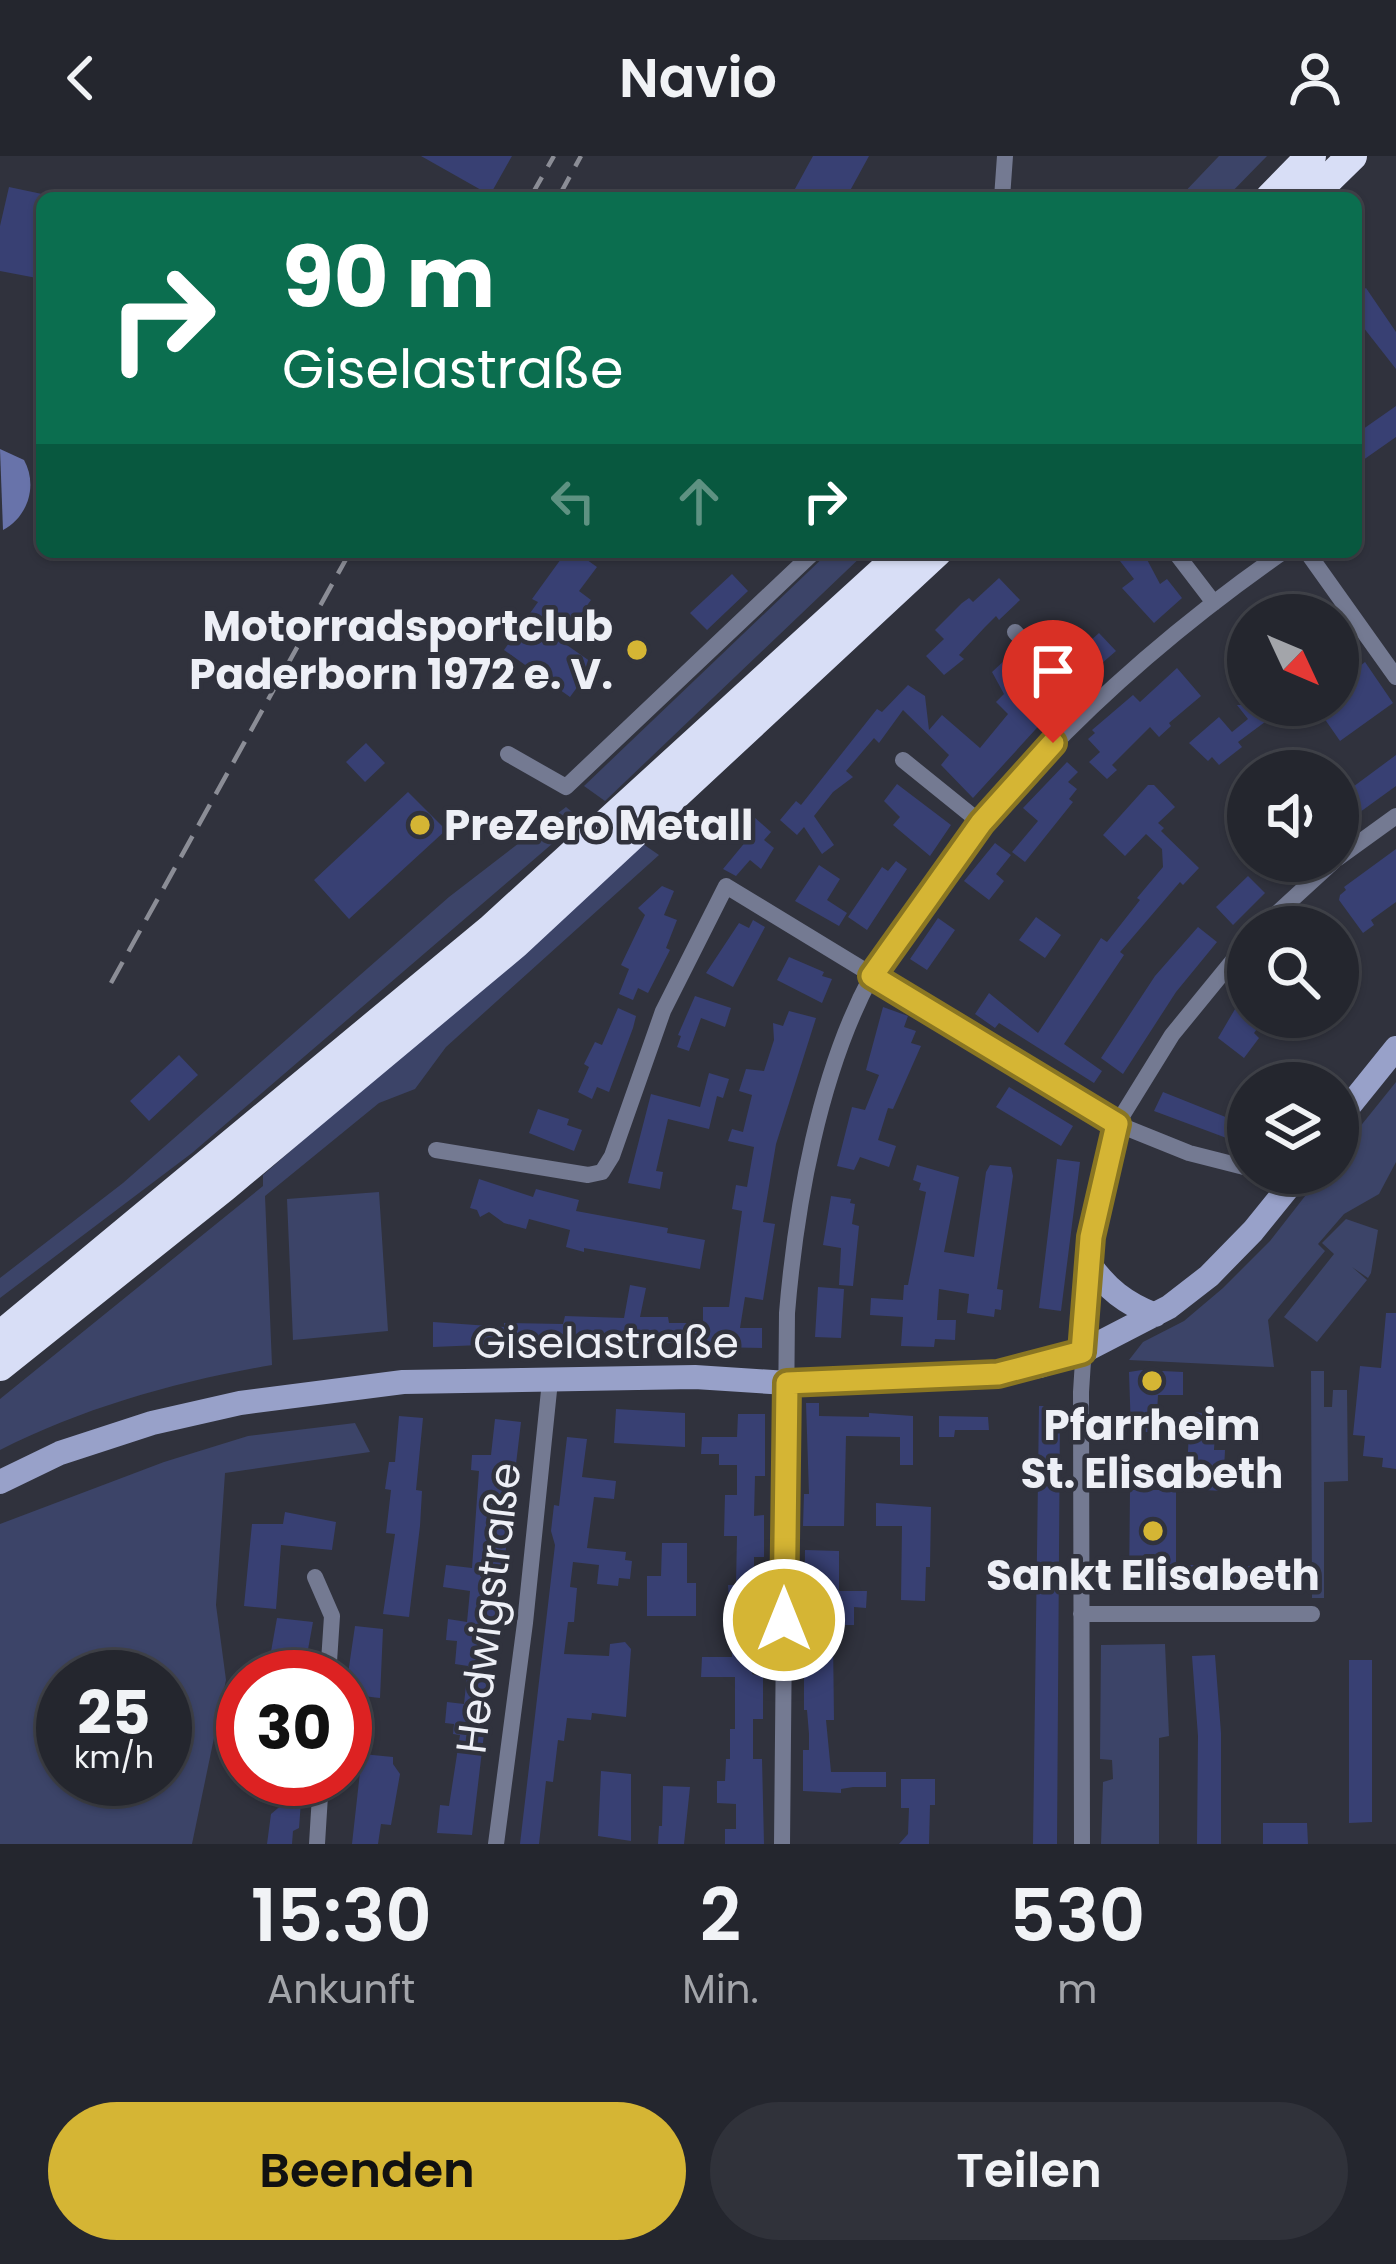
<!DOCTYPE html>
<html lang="de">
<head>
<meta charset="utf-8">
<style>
	body { margin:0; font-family:Poppins,sans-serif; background:#30323a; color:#f1f3f6; height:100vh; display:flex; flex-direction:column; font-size:45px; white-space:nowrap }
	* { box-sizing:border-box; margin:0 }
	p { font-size:39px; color:#a3a5aa }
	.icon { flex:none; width:66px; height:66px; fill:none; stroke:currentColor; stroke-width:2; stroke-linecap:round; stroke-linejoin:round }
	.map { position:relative; height:1688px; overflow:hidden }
	.details { display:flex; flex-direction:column; background:#24262e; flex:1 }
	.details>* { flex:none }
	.top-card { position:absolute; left:36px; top:36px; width:1326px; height:366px; border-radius:18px; box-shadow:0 3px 9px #0004,0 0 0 3px #41434a; background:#0b6e4f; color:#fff; overflow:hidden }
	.needle { width:78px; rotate:134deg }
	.fabs { position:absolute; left:1227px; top:438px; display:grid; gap:24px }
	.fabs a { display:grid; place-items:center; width:132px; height:132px; border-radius:50%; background:#24262e; box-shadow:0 3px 9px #0004,0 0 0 3px #41434a; font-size:60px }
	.speed { position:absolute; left:36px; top:1494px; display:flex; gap:24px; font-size:60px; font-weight:700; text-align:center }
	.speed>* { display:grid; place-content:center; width:156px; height:156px; border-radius:50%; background:#24262e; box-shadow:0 3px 9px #0004,0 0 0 3px #41434a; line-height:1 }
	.speed small { font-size:30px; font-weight:400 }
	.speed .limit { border:18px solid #d22; background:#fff; color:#111 }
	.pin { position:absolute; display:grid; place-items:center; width:102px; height:102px; color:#fff; margin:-123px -51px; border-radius:50% 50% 50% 0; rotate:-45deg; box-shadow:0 0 12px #0007 }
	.pin .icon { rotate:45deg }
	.me { position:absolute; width:132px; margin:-66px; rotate:0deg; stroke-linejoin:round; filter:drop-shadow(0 0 9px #0008) }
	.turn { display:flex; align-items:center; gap:42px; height:252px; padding:0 48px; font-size:54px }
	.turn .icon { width:156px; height:156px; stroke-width:2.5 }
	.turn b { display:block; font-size:84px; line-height:102px }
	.lanes { display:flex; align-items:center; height:114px; padding:0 48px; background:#0003; justify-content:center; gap:60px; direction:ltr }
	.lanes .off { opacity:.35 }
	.eta { display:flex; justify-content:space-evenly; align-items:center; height:204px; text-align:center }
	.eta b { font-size:72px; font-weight:600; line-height:84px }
	.action { display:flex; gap:24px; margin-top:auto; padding:24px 48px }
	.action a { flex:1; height:138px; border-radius:72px; background:#d5b534; color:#111; font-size:48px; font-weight:600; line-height:138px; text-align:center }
	.action a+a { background:#30323a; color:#f1f3f6 }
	header { display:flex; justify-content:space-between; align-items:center; height:156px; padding:0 48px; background:#24262e; font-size:54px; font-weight:600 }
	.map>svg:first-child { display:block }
	.green { fill:#3c4468; fill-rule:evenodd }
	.water { fill:#6873aa }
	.building { fill:#384073 }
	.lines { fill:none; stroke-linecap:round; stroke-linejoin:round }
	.street { stroke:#747a92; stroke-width:16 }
	.secondary { stroke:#98a1c9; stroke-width:24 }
	.highway { stroke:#d8def6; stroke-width:30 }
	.rail { stroke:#8b8d96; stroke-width:4.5; stroke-dasharray:24 12; stroke-linecap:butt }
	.route-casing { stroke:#8a7622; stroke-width:30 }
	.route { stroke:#d5b534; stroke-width:21 }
	.poi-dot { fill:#d5b534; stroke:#30323d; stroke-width:4.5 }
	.labels { text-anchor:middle; stroke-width:9; stroke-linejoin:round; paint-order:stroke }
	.poi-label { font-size:42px; font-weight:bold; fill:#edeff6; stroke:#30323d }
	.street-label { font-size:42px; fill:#edeff6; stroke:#30323d }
</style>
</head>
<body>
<header><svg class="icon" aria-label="back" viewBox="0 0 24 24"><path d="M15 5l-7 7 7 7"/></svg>Navio<svg class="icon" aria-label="person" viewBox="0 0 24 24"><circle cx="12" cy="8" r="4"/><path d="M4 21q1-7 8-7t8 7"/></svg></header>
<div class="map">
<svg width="1396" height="1688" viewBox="0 0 1396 1688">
	<rect width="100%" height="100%" fill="#30323d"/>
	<path class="green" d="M1219 0H1267L1226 42H1179Z
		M829 396H866L605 645 584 630Z
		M566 651 581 663 192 997 0 1142V1122L123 1027 449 741Z
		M643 688 659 699 446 891 415 933 379 947 265 1040 272 1209C179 1225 85 1251 0 1294V1243L263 1030V1019Z
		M1396 926V1006L1379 1038 1344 1058 1318 1088 1325 1095 1268 1164 1274 1211 1129 1204 1143 1186 1184 1165 1223 1132 1270 1085 1323 1017H1338V998Z
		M379 1036 388 1175 293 1184 287 1043Z
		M1346 1063 1378 1074 1371 1117 1368 1122 1352 1111 1367 1124 1317 1186 1284 1161 1334 1098 1322 1087Z
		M1311 1215H1324V1251H1332L1333 1234H1347L1348 1325 1324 1326V1442H1312Z
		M355 1267 370 1296 225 1317 216 1449 226 1524 192 1688H0V1368L164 1306 248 1280ZM63 1521H165V1623H63Z
		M1165 1488 1169 1580 1159 1582V1688H1101L1103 1626 1113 1623 1112 1604 1100 1603 1101 1489Z"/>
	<path class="water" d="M0 293 24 304C38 329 28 361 3 374Z"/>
	<path class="building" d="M421 0H512L490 39Z
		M813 0H869L846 42H790Z
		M9 31 42 38V123L0 115V70Z
		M1366 132 1396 176V213L1356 162V138Z
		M1396 250V281L1356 309V278Z
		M566 396H576L597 411 579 435 591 444 561 485 594 508 570 541 504 494 538 446 532 443Z
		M1113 396H1143L1160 428 1167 423 1182 442 1154 467 1122 432 1134 423Z
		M732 418 748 435 707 474 690 457Z
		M999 422 1020 444 999 464 996 460 985 471 959 499 964 503 944 519 926 500 944 483 935 474 962 447 969 442 973 446Z
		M1064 477 1080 494 1099 477 1116 495 1086 521 1053 487Z
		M1338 477 1360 510 1365 506 1393 547 1340 585 1315 549H1338Z
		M1006 503 1056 551 973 642 941 609 949 599 903 554 879 587 874 582 846 615 853 621 833 636 814 660 834 689 822 698 804 671 797 679 780 664 796 645 801 649 877 553 882 556 908 529 925 540 929 574 942 559 980 592 1008 558 996 546 1004 538 992 516Z
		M1177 512 1201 540 1169 567 1171 570 1159 581 1150 571 1112 609 1117 614 1107 623 1089 606 1100 596 1088 583 1095 577 1092 574 1133 539 1140 546Z
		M1237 549H1288L1238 586 1242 591 1219 609 1212 601 1208 605 1189 587 1219 561 1232 576 1248 563Z
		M366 587 385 607 365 626 346 606Z
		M1396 599V630L1338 672V642Z
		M1067 606 1078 616 1068 626 1077 633 1069 643 1073 646 1025 706 1012 696 1038 665 1023 652Z
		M897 628 951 669 930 700 893 669 900 661 884 645Z
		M1148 629H1154L1175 651 1158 667 1164 672 1161 675 1199 712 1183 729 1180 726 1120 796 1124 799 1064 888 1102 915 1094 927 999 867 995 872 975 858 989 837 1038 877 1101 782 1107 786 1140 744 1137 742 1163 711 1162 693 1146 678 1125 700 1103 679Z
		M408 636 446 674 349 763 314 724Z
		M754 661 771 676 764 684 774 692 761 713 750 704 736 720 723 713 747 684 740 678Z
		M995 687 1011 699 996 718 1004 725 989 744 964 725Z
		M1396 693V746L1371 764 1374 769 1363 777 1339 744 1340 739 1346 734 1344 731Z
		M896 705 907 713 867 774 848 761 882 711 888 715Z
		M819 709 840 723 827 744 847 757 839 770 795 745Z
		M1248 720 1265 737 1233 769 1216 751Z
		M662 730 674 735 664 759 677 764 666 792 670 794 648 837 638 832 633 844 619 838 629 813 621 809 645 759 638 752Z
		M1036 761 1061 779 1045 802 1019 784Z
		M938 762 955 774 927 814 910 803Z
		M753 764 765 771 733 831 706 817 739 767 749 772Z
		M1198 771 1217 786 1176 836 1123 918 1101 902 1155 820Z
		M789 801 824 816 822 820 832 823 822 847 777 824Z
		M1248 831V861H1266L1254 877 1259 882 1244 902 1218 882Z
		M695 840 731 852 725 871 701 862 689 895 677 891 681 880 678 879Z
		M883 851 908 860 904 871 916 875 911 887 921 890 893 953 888 952 878 984 896 990 889 1011 860 1001 854 1014 837 1010 852 951 865 954 879 919 866 914Z
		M618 852 636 860 633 872 609 936 597 931 592 943 578 936 589 911 584 908 595 886 602 889Z
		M789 855 816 862 776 988 763 1066 775 1068 763 1144 745 1141 740 1172H762V1192L714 1191V1187L551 1186 433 1191V1166L504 1171V1167L563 1168 565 1160 624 1162 630 1129 646 1132 640 1161H668L669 1167H703V1151H729L742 1055 732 1053 736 1029 747 1031 754 991 728 985 732 973 743 976 752 939 739 935 746 913 764 915 774 884 773 867 783 870Z
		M179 899 198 919 149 965 130 945Z
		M709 917 729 923 723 942 717 940 709 973 668 963 656 1015 663 1016 660 1033 628 1027 651 938 700 951Z
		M1009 931 1073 970 1061 990 996 951Z
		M1163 936 1248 970V990L1154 955Z
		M538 953 569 963 567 969 582 974 574 995 529 977Z
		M1057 1003 1080 1006 1061 1155 1039 1152Z
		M917 1009 959 1021 944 1096 974 1101 986 1016 990 1009 1011 1011 1013 1020 997 1133 1003 1134 1001 1154 995 1153 994 1161 967 1157 969 1138 939 1133 937 1164H956L955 1184 935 1183 934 1191 901 1190 903 1161 870 1159 871 1142 903 1144 904 1129H908L926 1036 919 1034 921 1027 913 1024Z
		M479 1023 533 1041 536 1033 579 1044 576 1055 668 1072 667 1077 705 1084 700 1113 584 1092V1096L566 1091 570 1074 529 1063 526 1073 504 1067 489 1056 480 1061 477 1054 470 1052Z
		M831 1040 851 1043 850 1047 855 1048 852 1068 859 1070 853 1130 839 1129 841 1092 823 1089Z
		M818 1131 844 1133 841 1182 815 1181Z
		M1386 1157H1396V1313L1382 1311 1383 1302 1363 1300 1365 1280 1353 1279 1360 1210 1381 1212Z
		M1142 1214 1183 1216V1239H1158L1156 1276H1131L1129 1216Z
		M806 1247H819V1260L869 1261V1257L913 1260V1309H900V1281L846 1280 844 1370H803L804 1338H809Z
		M1039 1250H1060L1057 1688H1033Z
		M616 1253 685 1257V1291L614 1287Z
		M1190 1256 1216 1258 1214 1294H1225L1223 1335 1186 1333Z
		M738 1258H765V1320H755L754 1360 764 1359V1401H754V1429H764V1492H752V1518L763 1521V1563H753V1603H762L764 1688H725V1673H736V1648L717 1647V1625H725L726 1603H730V1573H735V1521H701L702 1501H732L728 1429H736L737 1380H724L725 1339H737V1309H719V1298H701L702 1281H737Z
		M399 1260 423 1262 416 1334 422 1335 420 1370 409 1461 383 1458 395 1378 386 1377 391 1334 385 1333 389 1306H395Z
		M939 1260 988 1261 989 1274H955L954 1281H939Z
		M495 1263 521 1266 472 1679 437 1677 440 1649 449 1650 460 1579 453 1578 454 1568 445 1567 447 1546 464 1548 468 1510 455 1508 457 1485 446 1484 448 1463 467 1466 470 1435 443 1431 446 1409 472 1412 479 1315 471 1314 472 1299H491Z
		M567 1281 587 1283 582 1321 616 1325 614 1343 594 1341 587 1392 626 1396 625 1404 632 1405 630 1423 619 1422 618 1430 597 1428 599 1409 573 1406 570 1431 577 1432 574 1466H568L564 1498 609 1500 610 1488 625 1486 631 1493 626 1561 592 1557 591 1564 567 1562 564 1585 558 1584 553 1626 546 1625 539 1688H520L555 1389 551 1375 554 1349 559 1350Z
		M1130 1334H1176V1409H1214V1412L1264 1409V1432H1129Z
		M876 1347 931 1351 930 1411H926L925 1445 901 1444 902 1370H876Z
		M285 1356 336 1366 332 1394 281 1389 276 1453 244 1450 252 1368H283Z
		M662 1387H687V1427H696V1460H647V1420H661Z
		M805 1394 839 1395V1435H867L866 1452 854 1451V1469H838V1483H833L834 1564H826L831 1616H886V1631H853L841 1633V1637L803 1635V1594H809V1578L807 1554H804V1512H813V1484H804Z
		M277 1462 313 1466 303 1521 267 1518Z
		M355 1470 383 1473 380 1542 345 1538Z
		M1215 1499 1221 1577V1688H1197L1198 1580 1192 1500Z
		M1349 1504H1372V1666L1349 1667Z
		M362 1598 393 1601V1608L400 1618 391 1669 381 1668 378 1688H352Z
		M601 1615 631 1618V1685L598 1680Z
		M901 1623H935V1649H930L929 1688H899L908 1678 909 1652H901Z
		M663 1630 690 1631 684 1688H658L659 1670H662Z
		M302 1632 299 1672 293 1675 292 1688H267L271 1658Z
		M1263 1667H1307L1308 1688H1263Z"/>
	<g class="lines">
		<path class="street" d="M1002 42 1005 0
			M1175 396 1214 447
			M1307 396 1396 521
			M1015 476 1087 553
			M508 598 566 631 814 396
			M903 604 981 667
			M1338 702 1396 660
			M1262 771 1334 705
			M436 994 588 1019 602 1016 612 1000 663 855 726 730 1117 968 1189 997 1248 1012
			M315 1421 332 1460 328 1521
			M1081 1458H1312
			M317 1688 321 1623
			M496 1688 525 1467 550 1225
			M782 1688 787 1157C796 1049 819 918 871 821 892 784 919 749 944 716 1039 590 1154 486 1283 396
			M1082 1688 1081 1236 1091 1081 1117 968 1172 879 1248 786"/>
		<path class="secondary" d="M1338 964 1396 892
			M1089 1107C1107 1133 1125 1147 1155 1159
			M0 1326 60 1297 152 1267 240 1247 403 1226 695 1221 787 1227 998 1218 1039 1210 1082 1196 1169 1151 1209 1120 1253 1075 1300 1017"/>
		<path class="highway" d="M1270 42 1311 0
			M1309 42 1352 0
			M0 1180 491 773 904 396
			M0 1210 224 1031 515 788 937 396"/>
		<path class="rail" d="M530 42 554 0
			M558 42 581 0
			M111 827 350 396"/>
	</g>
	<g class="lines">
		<g class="route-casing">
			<path id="route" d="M784 1464 787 1227 998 1218 1082 1196 1091 1081 1117 968 872 820 981 667 1053 587"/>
		</g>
		<use href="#route" class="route"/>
	</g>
	<g class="poi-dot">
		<circle cx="637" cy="494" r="12"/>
		<circle cx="420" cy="669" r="12"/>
		<circle cx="1152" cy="1225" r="12"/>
		<circle cx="1153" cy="1375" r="12"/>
	</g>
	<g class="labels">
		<g class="poi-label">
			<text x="613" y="485" text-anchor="end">Motorradsportclub<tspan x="613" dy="48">Paderborn 1972 e. V.</tspan></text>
			<text x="444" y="684" text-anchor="start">PreZero Metall</text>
			<text x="1152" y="1284">Pfarrheim<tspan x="1152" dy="48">St. Elisabeth</tspan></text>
			<text x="1153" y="1434">Sankt Elisabeth</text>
		</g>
		<g class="street-label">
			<text x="606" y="1202">Giselastraße</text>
			<text transform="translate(488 1452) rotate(-83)" y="15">Hedwigstraße</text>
		</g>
	</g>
</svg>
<div class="fabs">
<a><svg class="needle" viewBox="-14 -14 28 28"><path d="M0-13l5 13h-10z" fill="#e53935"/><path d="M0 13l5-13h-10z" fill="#a3a5aa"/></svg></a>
<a><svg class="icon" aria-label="sound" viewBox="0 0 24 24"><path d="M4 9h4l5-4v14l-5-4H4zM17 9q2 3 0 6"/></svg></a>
<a><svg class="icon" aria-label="search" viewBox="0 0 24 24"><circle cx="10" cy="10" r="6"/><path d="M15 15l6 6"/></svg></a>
<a><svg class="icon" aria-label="layers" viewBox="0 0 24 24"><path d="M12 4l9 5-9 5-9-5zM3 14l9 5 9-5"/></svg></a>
</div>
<div class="speed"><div>25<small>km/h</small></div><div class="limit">30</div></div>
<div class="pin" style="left:1053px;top:587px;background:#d93025"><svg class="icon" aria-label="arrive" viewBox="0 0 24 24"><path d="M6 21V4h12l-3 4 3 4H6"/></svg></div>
<svg class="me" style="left:784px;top:1464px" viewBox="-20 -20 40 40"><circle r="17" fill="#d5b534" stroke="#fff" stroke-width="3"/><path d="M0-11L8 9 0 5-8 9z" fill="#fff"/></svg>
<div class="top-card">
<div class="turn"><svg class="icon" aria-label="right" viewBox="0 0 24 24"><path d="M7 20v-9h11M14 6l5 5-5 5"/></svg><div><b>90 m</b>Giselastraße</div></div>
<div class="lanes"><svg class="icon off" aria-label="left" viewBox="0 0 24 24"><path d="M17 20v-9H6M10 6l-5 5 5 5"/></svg><svg class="icon off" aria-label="ahead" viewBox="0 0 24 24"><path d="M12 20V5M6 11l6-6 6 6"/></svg><svg class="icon" aria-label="right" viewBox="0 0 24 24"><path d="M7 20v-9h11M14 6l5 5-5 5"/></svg></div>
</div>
</div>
<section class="details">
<div class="eta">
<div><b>15:30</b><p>Ankunft</p></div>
<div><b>2</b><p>Min.</p></div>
<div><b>530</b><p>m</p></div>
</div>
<div class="action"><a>Beenden</a><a>Teilen</a></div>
</section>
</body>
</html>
